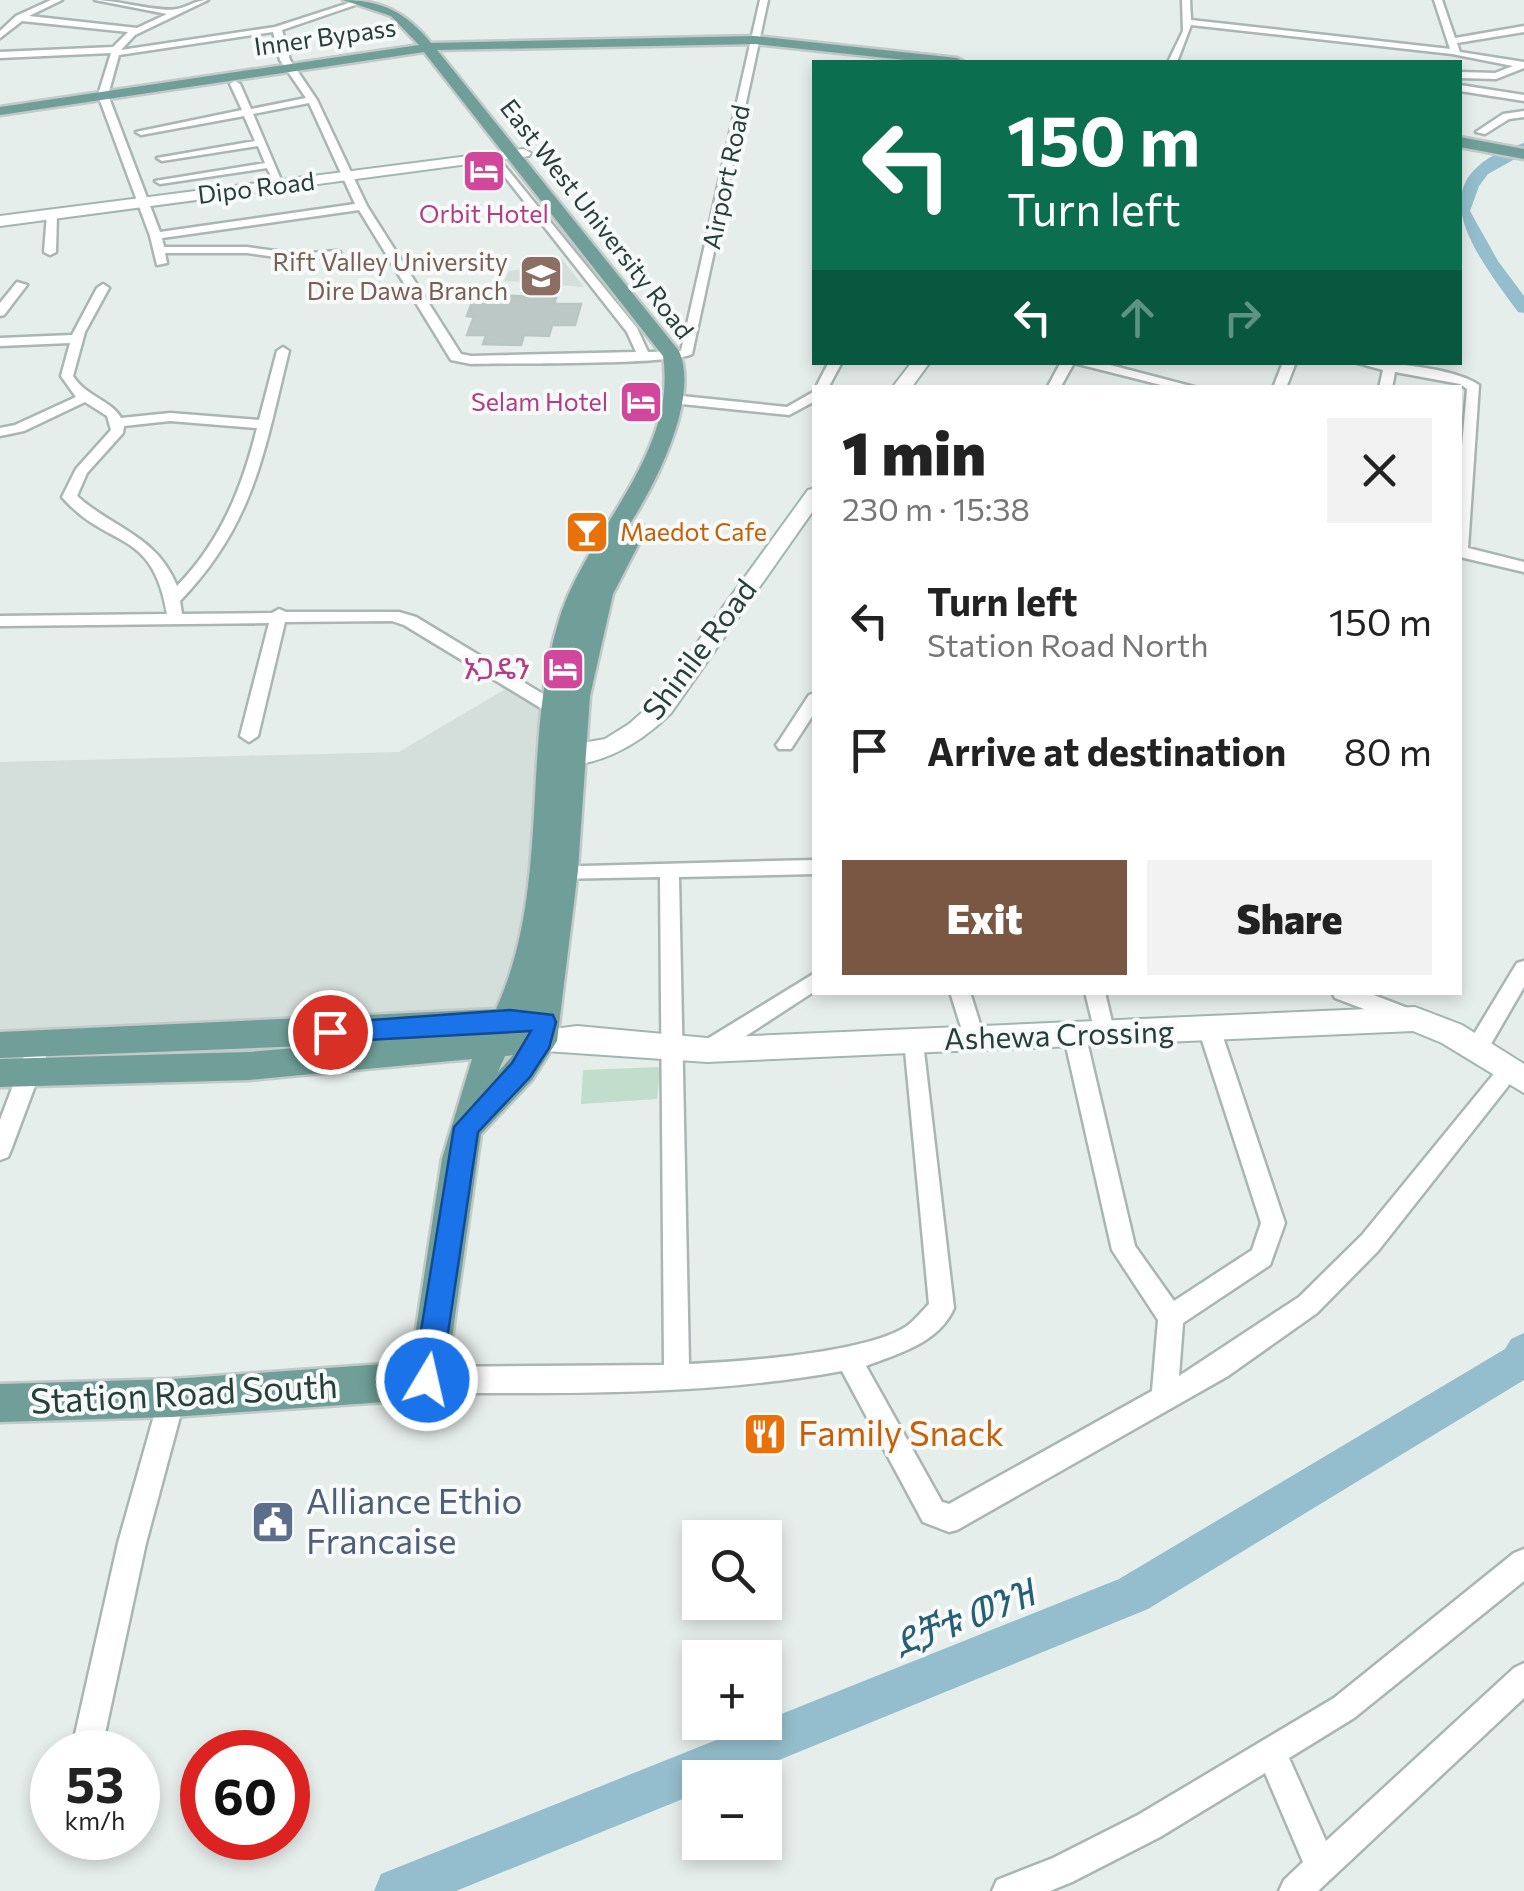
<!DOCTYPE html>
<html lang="en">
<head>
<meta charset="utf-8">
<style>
	body { margin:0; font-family:Commissioner,"Noto Sans Ethiopic",sans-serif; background:#f2f2f2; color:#222; height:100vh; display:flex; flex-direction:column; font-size:38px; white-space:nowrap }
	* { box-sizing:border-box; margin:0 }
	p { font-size:32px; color:#767676 }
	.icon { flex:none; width:55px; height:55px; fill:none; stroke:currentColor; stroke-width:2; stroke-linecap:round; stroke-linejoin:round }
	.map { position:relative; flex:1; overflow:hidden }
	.sheet { position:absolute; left:812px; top:385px; width:650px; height:610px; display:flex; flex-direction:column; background:#fff; border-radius:0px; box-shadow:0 5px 15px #0003 }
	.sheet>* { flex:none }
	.banner { position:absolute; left:812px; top:60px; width:650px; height:305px; border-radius:0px; box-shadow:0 5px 15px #0003; background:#0b6e4f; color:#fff; overflow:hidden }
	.tools { position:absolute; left:682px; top:1520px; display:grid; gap:20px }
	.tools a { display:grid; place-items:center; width:100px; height:100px; border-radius:0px; background:#fff; box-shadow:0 5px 15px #0003; font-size:50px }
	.speed { position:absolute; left:30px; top:1730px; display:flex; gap:20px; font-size:50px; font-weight:700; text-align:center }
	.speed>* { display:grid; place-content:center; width:130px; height:130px; border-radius:50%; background:#fff; box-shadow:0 5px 15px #0003; line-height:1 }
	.speed small { font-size:25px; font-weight:400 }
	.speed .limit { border:15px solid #d22; background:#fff; color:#111 }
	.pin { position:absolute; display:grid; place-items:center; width:85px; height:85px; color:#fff; margin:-42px; border:5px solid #fff; border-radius:50%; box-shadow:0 2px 10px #0007 }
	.me { position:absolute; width:110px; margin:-55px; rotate:9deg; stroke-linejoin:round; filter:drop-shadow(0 0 8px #0008) }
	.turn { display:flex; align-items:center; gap:35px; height:210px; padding:0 30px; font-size:45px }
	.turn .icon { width:130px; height:130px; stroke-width:2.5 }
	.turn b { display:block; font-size:70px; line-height:85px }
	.lanes { display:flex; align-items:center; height:95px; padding:0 30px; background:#0003; justify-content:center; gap:50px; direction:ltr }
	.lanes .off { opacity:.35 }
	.round { display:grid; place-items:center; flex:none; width:105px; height:105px; border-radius:0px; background:#f2f2f2 }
	.overview { display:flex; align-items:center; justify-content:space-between; height:170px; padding:0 30px }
	h1 { font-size:60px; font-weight:800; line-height:75px }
	.action { display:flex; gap:20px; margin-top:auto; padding:20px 30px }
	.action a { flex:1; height:115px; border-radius:0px; background:#7a5743; color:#fff; font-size:40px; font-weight:800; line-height:115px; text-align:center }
	.action a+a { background:#f2f2f2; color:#222 }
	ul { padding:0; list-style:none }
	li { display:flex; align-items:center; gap:30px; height:130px; padding:0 30px }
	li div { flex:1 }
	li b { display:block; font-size:38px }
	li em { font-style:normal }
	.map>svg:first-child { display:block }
	.built { fill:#d4deda }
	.green { fill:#c1ddcc }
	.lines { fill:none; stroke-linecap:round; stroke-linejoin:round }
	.river { fill:#94becd; fill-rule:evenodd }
	.building { fill:#bcc8c5; stroke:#b9c7c3; stroke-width:2.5 }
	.street-casing { stroke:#a9b6b3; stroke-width:5 }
	.secondary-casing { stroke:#a2b6b1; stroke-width:4 }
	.primary-casing { stroke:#c2c9c8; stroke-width:5 }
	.street { fill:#fff; fill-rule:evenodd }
	.secondary { fill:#fff; fill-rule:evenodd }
	.primary { fill:#6f9f98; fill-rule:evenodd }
	.route { fill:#1a73e8; stroke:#114b97; stroke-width:2.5 }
	.labels { text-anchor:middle; stroke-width:8; stroke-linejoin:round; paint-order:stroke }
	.far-street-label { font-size:25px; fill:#263f3b; stroke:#f7faf9 }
	.far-hotel-label { font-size:25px; fill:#b23c85; stroke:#f7faf9 }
	.far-education-label { font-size:25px; fill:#785e54; stroke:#f7faf9; text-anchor:end }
	.far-food-label { font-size:25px; fill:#c56008; stroke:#f7faf9; text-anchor:start }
	.street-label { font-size:30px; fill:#263f3b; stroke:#f7faf9 }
	.hotel-label { font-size:30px; fill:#b23c85; stroke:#f7faf9; text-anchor:end }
	.near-street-label { font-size:35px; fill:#263f3b; stroke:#f7faf9 }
	.near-food-label { font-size:35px; fill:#c56008; stroke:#f7faf9; text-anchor:start }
	.near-service-label { font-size:35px; fill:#4e5e75; stroke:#f7faf9; text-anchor:start }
	.near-water-label { font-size:38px; font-style:italic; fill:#256076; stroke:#f7faf9 }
</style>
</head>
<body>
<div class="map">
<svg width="1524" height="1891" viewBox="0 0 1524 1891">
	<rect width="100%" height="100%" fill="#e6eeeb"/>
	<path class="built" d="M562 259 584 287 504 281 509 271 545 266 544 262Z
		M519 681 558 704 516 1056 0 1081V762L399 752Z"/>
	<path class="green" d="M661 1067 657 1099 581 1104 583 1070Z"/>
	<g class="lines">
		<path class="river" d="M1524 143V154L1488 174 1479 186 1470 211 1498 261 1524 296V313L1518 312C1473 250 1413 177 1524 143Z
			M1524 1333V1380L1148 1609 735 1778H700V1792L456 1891H374L381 1874 1119 1579 1505 1349 1511 1339Z"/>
	</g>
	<path class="building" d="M475 294 556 298 554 304H581L575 325H552L549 336 524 335 521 345 483 344 486 335H467L474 317 467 316Z"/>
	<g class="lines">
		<g class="street-casing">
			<path id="street" d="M51 0H62L29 16 137 28 167 14 95 0C117 0 160 13 177 9 189 7 195 0 208 0L135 35 121 50 275 27 358 0V4L282 30 290 60 317 100 367 206 461 354 471 356 636 352 627 332 491 159 495 154 637 328 648 352 681 351 760 0H768L692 354C673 365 506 363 471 364L451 360 359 210 162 238 164 247H247L297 254 336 251 340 252V256L297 260 247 253H165L167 263 157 265 150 236 98 95 111 53 0 58V52L113 47 128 32 22 21 0 38V31L16 16ZM273 32 280 60 306 98 251 109 240 84 235 81 230 84 242 110 136 132 141 135 244 116 255 141 157 158 162 161 258 146 265 163 155 181 160 184 267 168 276 187H284L253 114 309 103 355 204 160 232 108 95 119 55Z
				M1182 0H1190L1191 20 1450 49 1434 0H1442L1455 38 1524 26V32L1457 43 1460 52 1524 62V68L1496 79 1460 78V72L1495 73 1513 66 1452 54 1191 25 1177 62H1168L1183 31Z
				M1460 85 1524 95V101L1460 91Z
				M1524 111V117L1509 119 1485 134 1476 132 1503 114Z
				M52 211 57 214 56 252 50 255 44 252 47 214Z
				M17 282 27 285 4 315 0 316V303Z
				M103 284 109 288 85 332 73 376C85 396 111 400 121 418L170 413 259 420 277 351 283 347 289 351C264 451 255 523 180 601L182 614 272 613 279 609 286 612H399L416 617 561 705 573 708 576 712 573 716 549 713 404 625 392 621 285 622 258 736 249 742 240 736 269 623 0 626V616L167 614C152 526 109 551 62 497L76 469 111 430 107 416 85 402 24 431 0 436V428L15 425 76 397 61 376 70 343 0 346V338L72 335 97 288ZM170 421 257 428C242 488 221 541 177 586 156 535 115 530 77 496L87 473 123 433 124 426Z
				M829 362H842L828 388 815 389Z
				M1061 362H1099L1198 388H1173L1074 363 1060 388H1047Z
				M1283 362H1296L1286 388H1273Z
				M1354 362C1385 362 1452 367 1479 385L1468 548 1524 562V572L1460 557V469L1467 389 1460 384 1395 372 1392 388H1379L1383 370Z
				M815 391V401L789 415 672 403 665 399 672 395 787 407Z
				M815 693V712L791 749H779L776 745 779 741 809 695Z
				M815 860V874L679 877 689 1364C740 1362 867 1353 907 1326 915 1320 922 1311 929 1304L904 1040 908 1034 915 1031 922 1034 954 1308C939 1343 899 1353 866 1366L942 1502 949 1504 1152 1391 1158 1320 1112 1250 1064 1037 1068 1031 1075 1028 1082 1031 1086 1037 1135 1246 1174 1301 1252 1250 1261 1223 1199 1031 1203 1025 1210 1022 1217 1025 1221 1031 1285 1223 1270 1265 1183 1323 1179 1376 1299 1297 1362 1235 1501 1065 1509 1062 1517 1065 1520 1071 1378 1251 1317 1313 1228 1376 957 1530 949 1532 923 1522 842 1371C705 1396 566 1393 427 1393L418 1389 414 1380 418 1371 427 1367 664 1365 660 877 552 879 542 872 545 867Z
				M1524 961V987L1484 1056 1476 1059 1468 1056 1465 1050 1468 1044 1517 963Z
				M815 973V991L715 1056 707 1059 699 1056 696 1050 699 1044Z
				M950 992H970L985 1040 981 1046 974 1049 967 1046Z
				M1085 992H1105L1115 1035 1111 1041 1104 1044 1097 1041Z
				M1332 992H1366L1418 1012 1421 1018 1418 1024 1411 1027 1335 998Z
				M40 1034 47 1037 51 1043 11 1150 8 1157 0 1160V1120L29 1043 33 1037Z
				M172 1385 181 1389 185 1398 146 1543 101 1752H71L118 1543 159 1398 163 1389Z
				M1524 1549V1581L1354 1718 1289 1758 1326 1841 1514 1668 1524 1663V1698L1318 1891H1279L1284 1880 1303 1862 1265 1773 1160 1837 1072 1882 1050 1891H992L997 1880 1053 1858 1138 1815 1334 1698 1514 1553Z"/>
		</g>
		<g class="secondary-casing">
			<path id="secondary" d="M524 149 531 153 529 156 0 226V216Z
				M912 362H930L911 388H892Z
				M815 488V508L671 713C640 744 590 775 543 762L540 756 543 750 605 739 629 724 655 701 808 490Z
				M1415 1007 1462 1025 1524 1064V1093L1442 1043 1413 1031 707 1062 531 1050 526 1041 531 1032 577 1026 707 1038Z"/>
		</g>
		<g class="primary-casing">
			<path id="primary" d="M343 0C382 0 407 13 431 43L755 36 957 58 964 62H924L755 44 437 50 679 351C700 398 655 486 629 525H643L646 530 613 594 590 696 578 870 557 1041 532 1080 481 1134 446 1380 440 1393 427 1399 172 1417 0 1422V1384L172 1379 411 1362 442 1159 472 1059 249 1080 0 1087V1059L249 1052 329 1045 0 1058V1032L496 1009C552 888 520 745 559 620 586 531 678 456 663 356L424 52 0 115V107L419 45 391 16ZM513 1055 498 1072 505 1056Z
				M1460 137 1524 149V159L1460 147Z"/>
		</g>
		<use href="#street" class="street"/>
		<use href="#secondary" class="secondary"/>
		<use href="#primary" class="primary"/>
	</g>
	<path class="route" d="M510 1010 553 1015 556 1022 549 1048 530 1077 478 1132 441 1380 437 1391 427 1395 417 1391 413 1380 454 1127 512 1063 531 1031 330 1042 322 1040 319 1032 322 1025 330 1023Z"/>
	<defs>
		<g id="hotel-square" transform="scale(2.25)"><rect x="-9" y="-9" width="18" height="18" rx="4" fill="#d1479c" stroke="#f7faf9"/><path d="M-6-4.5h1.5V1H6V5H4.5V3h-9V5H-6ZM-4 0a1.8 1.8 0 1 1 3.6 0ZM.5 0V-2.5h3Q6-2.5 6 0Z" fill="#fff"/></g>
		<g id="university-square" transform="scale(2.25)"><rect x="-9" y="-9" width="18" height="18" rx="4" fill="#8d6e63" stroke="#f7faf9"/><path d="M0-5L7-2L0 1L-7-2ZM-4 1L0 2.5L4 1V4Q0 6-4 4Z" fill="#fff"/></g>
		<g id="bar-square" transform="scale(2.25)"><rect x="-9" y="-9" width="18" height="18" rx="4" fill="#e8710a" stroke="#f7faf9"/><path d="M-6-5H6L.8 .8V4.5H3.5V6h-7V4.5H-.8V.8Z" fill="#fff"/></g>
		<g id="restaurant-square" transform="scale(2.25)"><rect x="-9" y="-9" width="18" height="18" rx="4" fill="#e8710a" stroke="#f7faf9"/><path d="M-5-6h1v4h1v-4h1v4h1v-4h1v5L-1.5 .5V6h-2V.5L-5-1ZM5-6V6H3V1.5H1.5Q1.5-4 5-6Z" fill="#fff"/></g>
		<g id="civic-square" transform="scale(2.25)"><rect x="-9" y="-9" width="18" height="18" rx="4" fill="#5c6f8a" stroke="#f7faf9"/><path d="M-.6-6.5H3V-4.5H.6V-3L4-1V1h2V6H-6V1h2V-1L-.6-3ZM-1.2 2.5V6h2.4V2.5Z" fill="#fff"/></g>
	</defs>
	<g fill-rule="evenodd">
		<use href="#hotel-square" x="484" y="171"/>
		<use href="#university-square" x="541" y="276"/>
		<use href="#hotel-square" x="641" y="402"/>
		<use href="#bar-square" x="587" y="532"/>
		<use href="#hotel-square" x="563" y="669"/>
		<use href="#restaurant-square" x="765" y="1434"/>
		<use href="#civic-square" x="273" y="1522"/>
	</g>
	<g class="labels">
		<g class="far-street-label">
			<text transform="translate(325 37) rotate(-8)" y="9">Inner Bypass</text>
			<text transform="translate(726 177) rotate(-78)" y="9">Airport Road</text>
			<text transform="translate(256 188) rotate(-7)" y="9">Dipo Road</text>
			<text transform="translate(597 219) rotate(52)" y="9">East West University Road</text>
		</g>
		<g class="far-hotel-label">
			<text x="484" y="223">Orbit Hotel</text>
			<text x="608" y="411" text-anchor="end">Selam Hotel</text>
		</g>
		<g class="far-education-label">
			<text x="508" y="271">Rift Valley University<tspan x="508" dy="29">Dire Dawa Branch</tspan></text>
		</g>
		<g class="far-food-label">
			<text x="620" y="541">Maedot Cafe</text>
		</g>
		<g class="street-label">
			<text transform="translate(700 650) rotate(-53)" y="10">Shinile Road</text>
			<text transform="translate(1059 1036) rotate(-2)" y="10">Ashewa Crossing</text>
		</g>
		<g class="hotel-label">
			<text x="530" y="679">ኦጋዴን</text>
		</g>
		<g class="near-street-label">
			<text transform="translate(184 1394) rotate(-3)" y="12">Station Road South</text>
		</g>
		<g class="near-food-label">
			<text x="798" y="1446">Family Snack</text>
		</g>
		<g class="near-service-label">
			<text x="306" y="1514">Alliance Ethio<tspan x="306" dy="40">Francaise</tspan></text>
		</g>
		<g class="near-water-label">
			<text transform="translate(964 1619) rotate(-22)" y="13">ደቻቱ ወንዝ</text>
		</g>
	</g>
</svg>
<div class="tools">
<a><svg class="icon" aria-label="search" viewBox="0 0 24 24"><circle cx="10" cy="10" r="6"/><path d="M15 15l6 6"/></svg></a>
<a>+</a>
<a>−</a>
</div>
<div class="speed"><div>53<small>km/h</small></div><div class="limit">60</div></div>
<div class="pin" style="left:330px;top:1032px;background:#d93025"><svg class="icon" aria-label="arrive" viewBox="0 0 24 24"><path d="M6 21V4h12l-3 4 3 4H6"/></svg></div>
<svg class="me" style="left:427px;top:1380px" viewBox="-20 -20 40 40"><circle r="17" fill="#1a73e8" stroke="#fff" stroke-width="3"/><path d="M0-11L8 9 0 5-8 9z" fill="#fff"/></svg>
<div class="banner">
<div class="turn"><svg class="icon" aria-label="left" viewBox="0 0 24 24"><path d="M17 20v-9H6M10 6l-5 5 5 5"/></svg><div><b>150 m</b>Turn left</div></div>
<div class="lanes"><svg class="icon" aria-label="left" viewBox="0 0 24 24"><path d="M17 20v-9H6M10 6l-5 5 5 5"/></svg><svg class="icon off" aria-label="ahead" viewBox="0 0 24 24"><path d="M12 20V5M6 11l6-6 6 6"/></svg><svg class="icon off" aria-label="right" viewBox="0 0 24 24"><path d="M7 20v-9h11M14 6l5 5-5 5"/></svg></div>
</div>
<section class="sheet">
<div class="overview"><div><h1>1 min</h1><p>230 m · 15:38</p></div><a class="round"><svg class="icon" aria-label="close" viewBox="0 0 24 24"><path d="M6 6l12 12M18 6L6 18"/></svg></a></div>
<ul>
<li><svg class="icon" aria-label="left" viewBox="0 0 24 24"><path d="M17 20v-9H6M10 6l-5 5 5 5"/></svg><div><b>Turn left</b><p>Station Road North</p></div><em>150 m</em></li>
<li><svg class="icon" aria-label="arrive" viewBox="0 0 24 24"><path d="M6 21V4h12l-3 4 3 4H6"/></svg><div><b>Arrive at destination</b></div><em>80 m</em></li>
</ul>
<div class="action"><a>Exit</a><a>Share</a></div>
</section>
</div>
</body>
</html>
